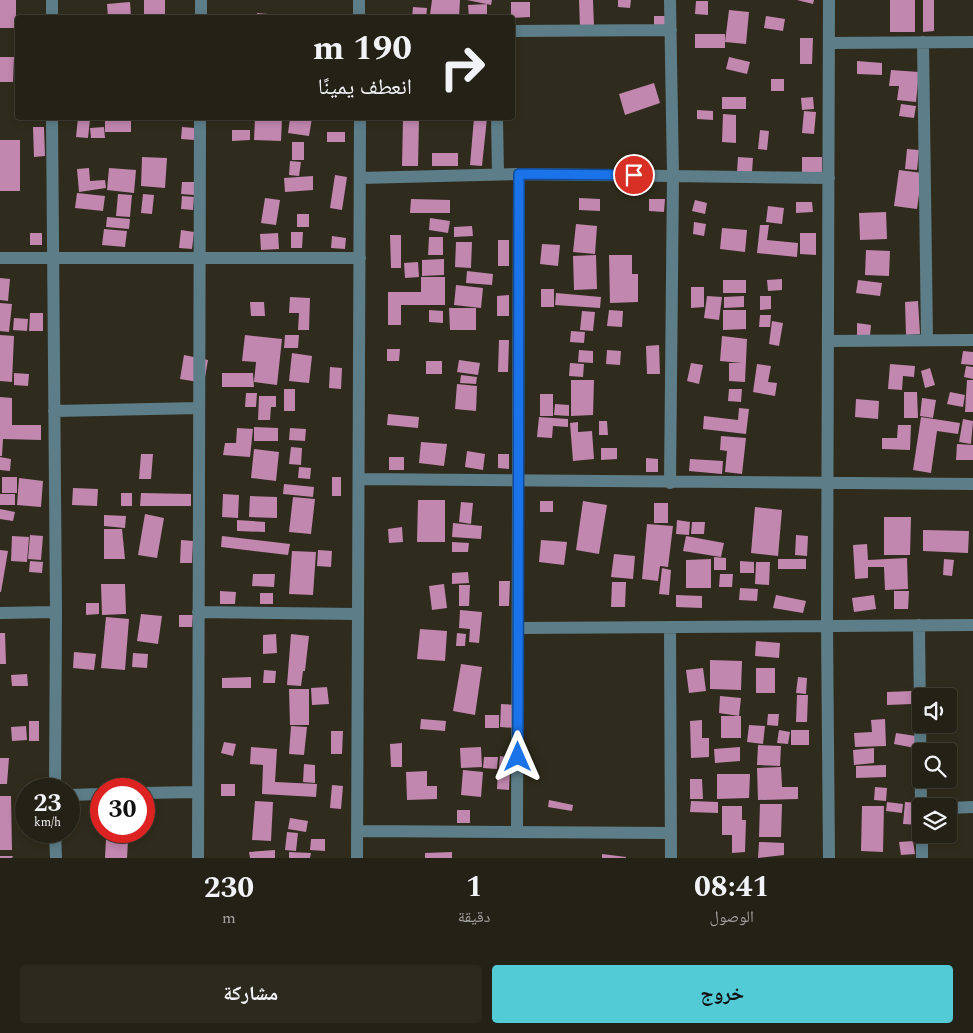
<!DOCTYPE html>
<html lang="ar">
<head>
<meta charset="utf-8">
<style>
	body { margin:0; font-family:Spectral,"Noto Naskh Arabic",serif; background:#2c291f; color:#f1f3f6; direction:rtl; height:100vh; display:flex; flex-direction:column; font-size:19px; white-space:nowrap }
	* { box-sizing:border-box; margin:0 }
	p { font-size:16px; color:#a3a3a1 }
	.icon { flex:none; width:28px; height:28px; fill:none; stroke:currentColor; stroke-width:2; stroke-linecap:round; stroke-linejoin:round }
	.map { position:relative; height:858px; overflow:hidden; direction:ltr }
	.drawer { display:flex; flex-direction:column; background:#242116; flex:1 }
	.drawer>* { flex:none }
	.banner { position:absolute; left:15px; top:15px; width:500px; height:105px; border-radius:5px; box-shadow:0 2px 8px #0003,0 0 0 1px #413e35; direction:rtl; background:#242116; color:#f1f3f6; overflow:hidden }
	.tools { position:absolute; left:912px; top:688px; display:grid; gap:10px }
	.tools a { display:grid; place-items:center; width:45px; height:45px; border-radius:5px; background:#242116; box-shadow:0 2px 8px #0003,0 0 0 1px #413e35; font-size:25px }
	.speed { position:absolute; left:15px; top:778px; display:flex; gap:10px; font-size:25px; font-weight:700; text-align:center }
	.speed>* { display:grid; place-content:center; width:65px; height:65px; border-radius:50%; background:#242116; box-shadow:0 2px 8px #0003,0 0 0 1px #413e35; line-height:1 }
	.speed small { font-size:12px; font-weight:400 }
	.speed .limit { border:8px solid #d22; background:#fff; color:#111 }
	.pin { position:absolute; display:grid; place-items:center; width:42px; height:42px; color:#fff; margin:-21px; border:2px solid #fff; border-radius:50%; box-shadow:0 1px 5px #0007 }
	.me { position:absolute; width:55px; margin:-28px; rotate:0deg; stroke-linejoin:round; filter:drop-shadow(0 0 4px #0008) }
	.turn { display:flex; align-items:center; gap:18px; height:105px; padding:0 20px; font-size:22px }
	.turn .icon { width:65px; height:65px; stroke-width:2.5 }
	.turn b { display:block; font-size:35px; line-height:42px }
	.eta { display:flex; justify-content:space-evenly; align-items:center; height:85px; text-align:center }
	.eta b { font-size:30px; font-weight:700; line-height:35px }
	.cta { display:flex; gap:10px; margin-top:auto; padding:10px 20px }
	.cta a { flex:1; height:58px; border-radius:5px; background:#52cbd7; color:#111; font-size:20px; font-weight:700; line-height:58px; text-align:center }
	.cta a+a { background:#2c291f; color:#f1f3f6 }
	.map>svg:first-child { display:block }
	.building { fill:#c287af }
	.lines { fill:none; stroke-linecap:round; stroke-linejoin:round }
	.minor { stroke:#5d7e89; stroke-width:12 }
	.route-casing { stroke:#114b97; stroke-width:12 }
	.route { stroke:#1a73e8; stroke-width:9 }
</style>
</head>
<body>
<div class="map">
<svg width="973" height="858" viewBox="0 0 973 858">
	<rect width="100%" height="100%" fill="#302c1d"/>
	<path class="building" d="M0 0H16V28H0Z
		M144 0H165V18H144Z
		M432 0H460L459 17 430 15Z
		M467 0H492L491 5Z
		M579 0H593L594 27 580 28Z
		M618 0H631L630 8 618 7Z
		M797 0H814L813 4Z
		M890 0H915V32H890Z
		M923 0H934V31L923 32Z
		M696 1H708V15L695 14Z
		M130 2 131 18H108L107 4Z
		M511 2H530V17L511 18Z
		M487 4V18H469L468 5Z
		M413 7 427 8 426 18H412Z
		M729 10 749 12 746 44 725 42Z
		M257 13 279 15V18H257Z
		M654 16H665V29H654Z
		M766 16 785 19 783 31 764 28Z
		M695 34H725V48H695Z
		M800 38H813L812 64H800Z
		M0 57H14L13 82H0Z
		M729 57 750 62 747 74 726 69Z
		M857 61 882 63V75L857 74Z
		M17 68H18V81H14Z
		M891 70 919 72 916 102 897 100 899 86H889Z
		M771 79H784V91H771Z
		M654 83 660 103 625 115 619 94Z
		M722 97H746V109H722Z
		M813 97 814 109 802 110 801 98Z
		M901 104 916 106 914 118 899 116Z
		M697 110 713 111V120L697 119Z
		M804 111 816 112 814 134 802 133Z
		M723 114 736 115V143L722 142Z
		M78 118 90 119 88 138 76 137Z
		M105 118H131V132H105Z
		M255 118H282L281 141 254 140Z
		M290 118H312L309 136 288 133Z
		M403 118H419L418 166H402Z
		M474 118H487L482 166 470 165Z
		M33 127H44L45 156 34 157Z
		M104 127 105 138H91L90 128Z
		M182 127 195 128 194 140 181 139Z
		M232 130H250V140L232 141Z
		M760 130 769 131 767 150 758 149Z
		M327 132H345V142H327Z
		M0 140H20V191H0Z
		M292 142H304V160H292Z
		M907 149 919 150 917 170 905 169Z
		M432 153H458V166H432Z
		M142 157 167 158 165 188 141 186Z
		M738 157 753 158 752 172H737Z
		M802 157H822V176H802Z
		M290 161 301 162 299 176 289 175Z
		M89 168 90 181 105 180 106 188 79 192 77 169Z
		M109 168 136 170 134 193 107 190Z
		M899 170 922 173 917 209 894 206Z
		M335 175 347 177 342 210 330 208Z
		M313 176V190L285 192 284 178Z
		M182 182H195L194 195 181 194Z
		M77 193 105 196 103 211 75 208Z
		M118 194 132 195 130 217 116 216Z
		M143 194 154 195 152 214 141 213Z
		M182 196 194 197 193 210 181 209Z
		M265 198 280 200 276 225 261 223Z
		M579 198 600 199V211L579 210Z
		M411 199 450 200V213H410Z
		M649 199H665L664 212 649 211Z
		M695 200 707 203 705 214 692 211Z
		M796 202H812L813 212 796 213Z
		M768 206 784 208 782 224 766 222Z
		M886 212 887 239 860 240 859 213Z
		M297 214H309V227H297Z
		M107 217 130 219 129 229 106 227Z
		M430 218 450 221 448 233 429 230Z
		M694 222 706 224 704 236 693 234Z
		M576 224 597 226 595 254 573 252Z
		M760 225H769L767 240 798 243 797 257 757 253Z
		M472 226 473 236 454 237V227Z
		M722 228 747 230 745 252 720 249Z
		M104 229 127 231 125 247 102 245Z
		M181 230 194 232 192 249 179 248Z
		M291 232H303L302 248H291Z
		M30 233H42V245H30Z
		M278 233 279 249 261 250 260 234Z
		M800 233H816V255L800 254Z
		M390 235H401V268H391Z
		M332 236 346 238 345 249 331 248Z
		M429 237H443V255H428Z
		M498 240H509V266H498Z
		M456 242H472L471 268 455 267Z
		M542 244 560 245 558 266 540 264Z
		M866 250 890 251 889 276 865 275Z
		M596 255 597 289 574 290 573 256Z
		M609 255H632V274H638V302L610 303Z
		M444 259V275L422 276V260Z
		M418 262 419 277 405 278 404 263Z
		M467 271 493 274 492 285 466 283Z
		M421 277H445V305H401V325H388V292H421Z
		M0 278 10 279 8 301 0 300Z
		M782 279V290L768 291 767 280Z
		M723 280H746V293H723Z
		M858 280 882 283 880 296 856 293Z
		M456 285 483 288 481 308 454 305Z
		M691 287H704V307L691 308Z
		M541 289H554V307H541Z
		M556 293 601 297 600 308 555 305Z
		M509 295V316H497V296Z
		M707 296 722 297 719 320 704 318Z
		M744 296V307L724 308V297Z
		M760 296H771V309L760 310Z
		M290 297 310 298 309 330H298L299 313H289Z
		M918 301 920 334 906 335 905 302Z
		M250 302H264L265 316H251Z
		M0 303 12 304 9 332 0 331Z
		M449 308H476V330H450Z
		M429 310 443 311V323L429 322Z
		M609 310 623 311 622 327 607 326Z
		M723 310H746V329L723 330Z
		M582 311 595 312 593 331 580 330Z
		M30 313H43V331H29Z
		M760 315H771L770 327H759Z
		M14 318 28 319 27 331 13 330Z
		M772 321 783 323 779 346 769 344Z
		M857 323 871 325 870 336 857 335Z
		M571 331 585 332 584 343 570 342Z
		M0 335 14 336 12 382 0 381Z
		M245 335 282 339 277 385 254 382 256 362 242 361Z
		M285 335H299L298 348H284Z
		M722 336 747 339 745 382 729 381V363H742L720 361Z
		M499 340H509L508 372H498Z
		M659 345 660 374H647L646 346Z
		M387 349H400L399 361H387Z
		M579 350 593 351V363L578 362Z
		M607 350 621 351 620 365 606 364Z
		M963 351 973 352V365L961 364Z
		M292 353 312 356 309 383 289 381Z
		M184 355 208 360 204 383 180 379Z
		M459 360 480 363 478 375 457 372Z
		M426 361H442V374H426Z
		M570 363 584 364 583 377 569 376Z
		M691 363 703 365 699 384 687 381Z
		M757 364 771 366 768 382 777 383 775 396 753 392Z
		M890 364 915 366 914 377 903 376 902 390 888 389Z
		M966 366 973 367V379L964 377Z
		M330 367 342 368 341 389 329 388Z
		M930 368 935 385 925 388 921 371Z
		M14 373 29 374 28 386 14 385Z
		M222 373H253L254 387H222Z
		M461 375 477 377 476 384 460 383Z
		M571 380H594L593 415 571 416Z
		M967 380H973V412H965Z
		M457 384 477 386 476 411 455 409Z
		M284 389H295V411H284Z
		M729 389H742L741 402 728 401Z
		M904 392H917L918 418H904Z
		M950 392 965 395 963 407 947 404Z
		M246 393H257L256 407H245Z
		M540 394H553V416H540Z
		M259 396H276V407H271L270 420H258Z
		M0 397 12 398V425H41V440L3 439 2 456H0Z
		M922 398 936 400 933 418 920 416Z
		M856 399 879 401 878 419 855 417Z
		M555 404 569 405V416L554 415Z
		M739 408 749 409 746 434 703 429 704 416 738 420Z
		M388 414 419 417 418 428 387 425Z
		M539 417 568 419V427L553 426 552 438 537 437Z
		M921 417 960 423 958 434 937 431 931 473 913 470Z
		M963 419 973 421 971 444 959 442Z
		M599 421H607L608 435H599Z
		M578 422V432L592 431 594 459 573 461 570 423Z
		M898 425H911L910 450 882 449V438H897Z
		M254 427 278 428V441H254Z
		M237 428 253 429 250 457 223 455 225 443H236Z
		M290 428 306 429 305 441 289 440Z
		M721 436 746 438 742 474 725 472 727 451 720 450Z
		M421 442 447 444 444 466 419 463Z
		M957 444 973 445V460H956Z
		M291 447 302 448 301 465 289 464Z
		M601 448H617V459L601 460Z
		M254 449 279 452 276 481 251 478Z
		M467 451 485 454 483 470 465 467Z
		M141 454H153L151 479H139Z
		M498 454H509V469L498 468Z
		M0 457 11 459 10 471 0 470Z
		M389 457H404V470H389Z
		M646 458 658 459V472H646Z
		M690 459 723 461 722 474 689 471Z
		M299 467 311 468 310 479 298 478Z
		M2 477H17V493H2Z
		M332 477H341V496H332Z
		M19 478 43 481 41 507 17 505Z
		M284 484 314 487 313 497 283 494Z
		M73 488 98 489 97 506 72 505Z
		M121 493H132V506H121Z
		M141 493 191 494V506H140Z
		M0 494H15V505H0Z
		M223 494 239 495 238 518 222 517Z
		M250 496 277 497V518L249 517Z
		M293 497 315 499 311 534 289 532Z
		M418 500H445V542H417Z
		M540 501H553V512H540Z
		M583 501 607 505 599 554 576 550Z
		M461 502 473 503 471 524 459 522Z
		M654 503H668V523H654Z
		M755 507 782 510 778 556 751 553Z
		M0 509 15 512 13 521 0 519Z
		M145 514 164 518 157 558 138 555Z
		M104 515 126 516 125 528 104 526Z
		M884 517H911L910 555H884Z
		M237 520 265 522V532L237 531Z
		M677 520 690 522 689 535 676 534Z
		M692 522H705L704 534H691Z
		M453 523 482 526 481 539 452 537Z
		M647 524 673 526 668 567 660 566 658 581 642 579Z
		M402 527 403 542 389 543 388 529Z
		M104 529H122L125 559H104Z
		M923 530 969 531 968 553 923 551Z
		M30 535 43 536 41 560 28 559Z
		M796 535 808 536 807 556 795 555Z
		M12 536 29 537 27 562 11 561Z
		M222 536 290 544 288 555 221 547Z
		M686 536 724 543 721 557 683 551Z
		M181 540 193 541 192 563H180Z
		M541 540 567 542 564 565 539 562Z
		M452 542 469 543 468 552H452Z
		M867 544 868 560 907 558 908 589 885 590 884 567H868V578L855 579 853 545Z
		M0 550 8 551 1 592H0Z
		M318 550 332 551 331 567 317 566Z
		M292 551 316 552 313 595 289 594Z
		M614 554 635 556 633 579 611 577Z
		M714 557 726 558V570H714Z
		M711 559V588H686V560Z
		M778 559H806V569H778Z
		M944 559 954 560 952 576 943 575Z
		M30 561 43 562 42 573 29 572Z
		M740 561 754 562V573H740Z
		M756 562H770L769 585 755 584Z
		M662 568 671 570 669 595 659 594Z
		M468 572 469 583 452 584V573Z
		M253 574H275L274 587 252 586Z
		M720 574H733L732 587H719Z
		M499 581H510L509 606H499Z
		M612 582H626L625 607H611Z
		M101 584H125L126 614 102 615Z
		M444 584 447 608 432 610 429 586Z
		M459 585H470L469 606H459Z
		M740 588 758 589 757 601 739 600Z
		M220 591 236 592 235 604H220Z
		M894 591H909L908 609H894Z
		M260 593H273V604H260Z
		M676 595 702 596V608L676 607Z
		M776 595 806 601 803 613 773 608Z
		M874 595 876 609 854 612 852 598Z
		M86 603H99V614L86 615Z
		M460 610 482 612 479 643 469 642 470 629 459 628Z
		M141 614 162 616 158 644 137 641Z
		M179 615H193L192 627H179Z
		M106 617 129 619 125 670 101 668Z
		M420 629 447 631 445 661 417 659Z
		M0 633H5L6 664H0Z
		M457 633 466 634 465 646H456Z
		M276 634 277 653 263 654V635Z
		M291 634 309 636 305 671H303L301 686 287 685Z
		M756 641 780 643 779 658 755 656Z
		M74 652 96 654 94 670 73 668Z
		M133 653 148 654 147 668 132 667Z
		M710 660 742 661 741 690 710 689Z
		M461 664 482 667 475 715 453 711Z
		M703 668 706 691 689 693 686 670Z
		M756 668H775V693H756Z
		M264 670 276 671 275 683H263Z
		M27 674 28 686H12L11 675Z
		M251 677V688H222V678Z
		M798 677 807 678 806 694 796 693Z
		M327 687 329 704 312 705 311 688Z
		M289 689H309V725H290Z
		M912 691V704L887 705V692Z
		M797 695H808L807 722H796Z
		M720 696 741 698 739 716 719 713Z
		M501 704 517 705 516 728 500 727Z
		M768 714H779L778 726 767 725Z
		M485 715H499V728H485Z
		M721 716H741V738H721Z
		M421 719 446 721 445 731 420 729Z
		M885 719 886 746 855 747 854 733 872 732 871 720Z
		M702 720V738H709V757L691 758 690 721Z
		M29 721H39V741H29Z
		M749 725 765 726 763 744 747 742Z
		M26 726 27 740 12 741 11 727Z
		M291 726 307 727 304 755 289 754Z
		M779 730 790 732 788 744 777 743Z
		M791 730H809V745H791Z
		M331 731H343L342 754H331Z
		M896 733 916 736 915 748 894 744Z
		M224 742 236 744 233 756 221 753Z
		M402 743V767H391L390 744Z
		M758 745 781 746 780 766 757 765Z
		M251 747 277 749 275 782 317 784 316 797 262 794 263 765 250 764Z
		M481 747 482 767 461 768 460 748Z
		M740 747V761L715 763 714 749Z
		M874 748V763L854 765 853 750Z
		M500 756 511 758 510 769 499 768Z
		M484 757H498L497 769 483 768Z
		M0 758H9L7 784H0Z
		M304 764 315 765V783L303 782Z
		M886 765V777L856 778V766Z
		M781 767 782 787H798V799L758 800 757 768Z
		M463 770 483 772 481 797 461 795Z
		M498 770H510L509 790 497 789Z
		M427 771V786H437V799L407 800 406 772Z
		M717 774H750L749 798 717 799Z
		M690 779H702L703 799H690Z
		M221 784H235V796H221Z
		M332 785 343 786 341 809 330 808Z
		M875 787 887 788 886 801 874 800Z
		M0 796H11L12 850H0Z
		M549 800 573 805 572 811 548 807Z
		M255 801 273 802 271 841 252 840Z
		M691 801 718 802V813L690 812Z
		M887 802 903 804 902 813 886 811Z
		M905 802 920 803 919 825 903 824Z
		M760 804H782L781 837H759Z
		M722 806H742V820H746L745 852 732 853V835H722Z
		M862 806H884L883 852 861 851Z
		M457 810H470V823H457Z
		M290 818 308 821 306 832 288 829Z
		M287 832 298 833 296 851 285 850Z
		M106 839 128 841 127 858H105Z
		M311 839H325V851L310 850Z
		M913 841 915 854 901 855 899 842Z
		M759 842 784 843V855L758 858Z
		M275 850V858H250L249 852Z
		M289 852 311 853 310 858H289Z
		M452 852V858H425V853Z
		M602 854 626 857V858H602Z
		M0 856H13L12 858H0Z"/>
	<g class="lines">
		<path class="minor" d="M52 18V0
			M201 18V0
			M359 18V0
			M512 31 671 30
			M923 42 927 340
			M830 43 973 42
			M52 118 56 612 55 789
			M497 118 498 174
			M360 178 519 174 829 178
			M0 258H360
			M828 341 973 340
			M54 411 199 408
			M359 479 973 484
			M670 483 673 175 670 0
			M198 612 358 614
			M0 613 56 612
			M919 625 921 806
			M670 627 671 858
			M518 628 973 625
			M144 793 197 792
			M69 795 101 794
			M949 808 973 807
			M55 831 56 858
			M357 831 671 833
			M517 831 519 174
			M922 834V858
			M198 858 200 118
			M357 858 360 118
			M829 858 827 625 829 0"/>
	</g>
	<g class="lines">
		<g class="route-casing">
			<path id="route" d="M518 757 519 174 634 175"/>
		</g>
		<use href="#route" class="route"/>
	</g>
</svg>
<div class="tools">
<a><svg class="icon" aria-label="sound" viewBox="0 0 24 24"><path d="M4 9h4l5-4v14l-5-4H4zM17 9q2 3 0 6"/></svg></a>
<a><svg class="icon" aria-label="search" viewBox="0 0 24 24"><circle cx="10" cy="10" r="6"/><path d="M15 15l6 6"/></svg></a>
<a><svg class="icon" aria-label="layers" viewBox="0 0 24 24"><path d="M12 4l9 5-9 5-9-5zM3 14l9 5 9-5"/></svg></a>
</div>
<div class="speed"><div>23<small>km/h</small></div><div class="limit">30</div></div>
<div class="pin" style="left:634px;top:175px;background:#d93025"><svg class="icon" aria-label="arrive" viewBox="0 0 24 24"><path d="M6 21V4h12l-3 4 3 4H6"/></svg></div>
<svg class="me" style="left:518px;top:757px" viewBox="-20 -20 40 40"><path d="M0-17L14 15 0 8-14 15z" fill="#1a73e8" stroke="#fff" stroke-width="4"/></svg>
<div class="banner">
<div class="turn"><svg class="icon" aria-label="right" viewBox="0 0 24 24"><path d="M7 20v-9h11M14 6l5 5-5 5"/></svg><div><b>190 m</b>انعطف يمينًا</div></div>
</div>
</div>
<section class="drawer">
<div class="eta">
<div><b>08:41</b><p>الوصول</p></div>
<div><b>1</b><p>دقيقة</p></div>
<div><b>230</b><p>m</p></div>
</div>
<div class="cta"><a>خروج</a><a>مشاركة</a></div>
</section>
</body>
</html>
